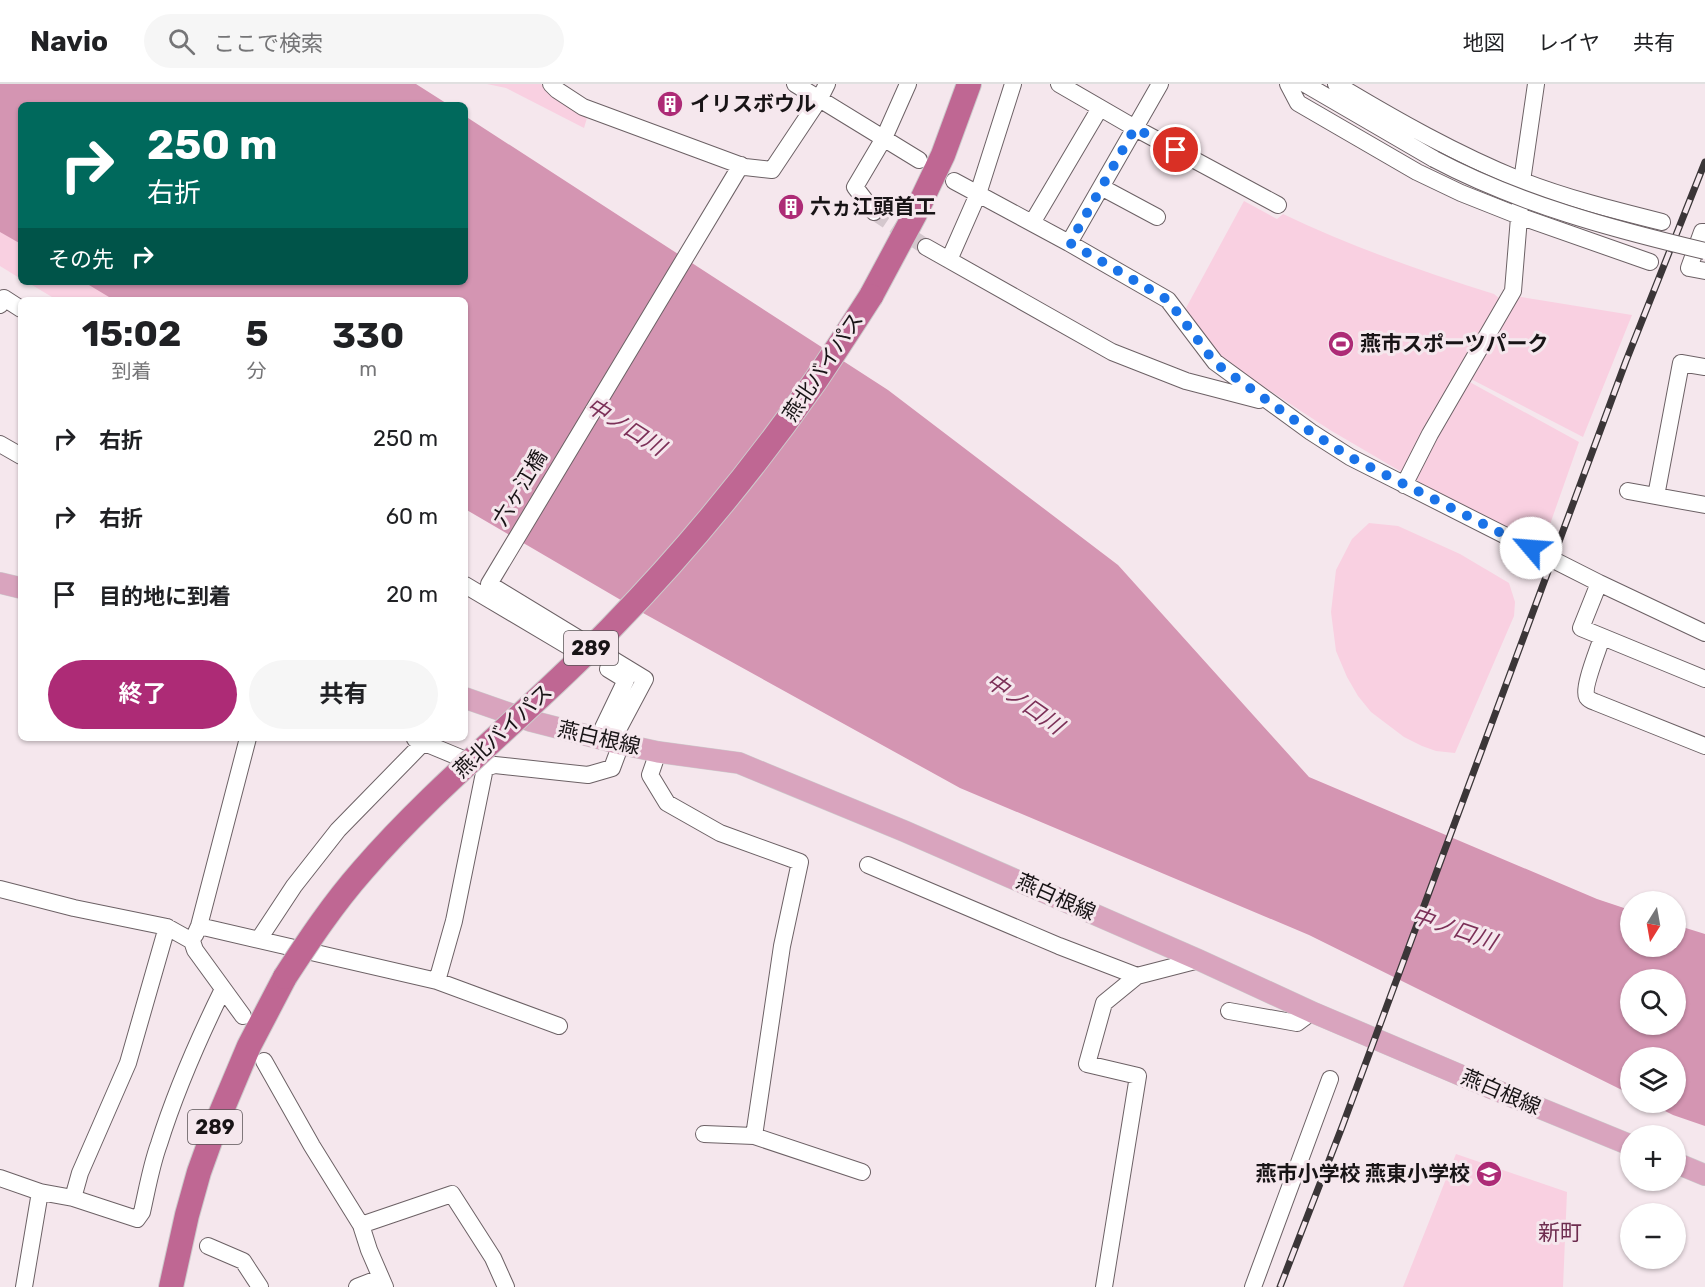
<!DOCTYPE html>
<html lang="ja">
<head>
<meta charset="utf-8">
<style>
	body { margin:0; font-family:Rubik,"Noto Sans JP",sans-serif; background:#f6f6f6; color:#202124; height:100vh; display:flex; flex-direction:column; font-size:22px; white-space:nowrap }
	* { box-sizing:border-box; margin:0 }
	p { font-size:20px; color:#757577 }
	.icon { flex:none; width:33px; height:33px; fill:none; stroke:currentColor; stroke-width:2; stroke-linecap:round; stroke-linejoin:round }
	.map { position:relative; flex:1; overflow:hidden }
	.side { position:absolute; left:18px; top:213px; width:450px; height:444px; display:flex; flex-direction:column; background:#fff; border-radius:9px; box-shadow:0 2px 4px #0004 }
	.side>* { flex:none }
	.guide { position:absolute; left:18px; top:18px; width:450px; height:183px; border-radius:9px; box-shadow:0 2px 4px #0004; background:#00695c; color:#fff; overflow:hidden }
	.needle { width:39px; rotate:191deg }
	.buttons { position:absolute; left:1620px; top:807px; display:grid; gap:12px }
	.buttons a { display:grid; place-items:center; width:66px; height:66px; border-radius:50%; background:#fff; box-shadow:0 2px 4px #0004; font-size:30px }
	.pin { position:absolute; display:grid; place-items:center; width:51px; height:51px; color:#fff; margin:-26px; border:3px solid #fff; border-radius:50%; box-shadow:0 2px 6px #0007 }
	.me { position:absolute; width:66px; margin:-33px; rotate:297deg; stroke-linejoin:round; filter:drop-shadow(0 0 4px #0008) }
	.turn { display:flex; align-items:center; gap:21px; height:126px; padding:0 30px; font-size:27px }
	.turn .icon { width:78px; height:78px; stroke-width:2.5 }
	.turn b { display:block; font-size:42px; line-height:51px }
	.then { display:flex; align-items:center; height:57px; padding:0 30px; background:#0003; gap:12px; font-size:22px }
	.eta { display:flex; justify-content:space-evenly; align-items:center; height:102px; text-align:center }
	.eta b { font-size:36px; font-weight:700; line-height:42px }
	.button { display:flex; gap:12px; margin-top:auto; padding:12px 30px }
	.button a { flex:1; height:69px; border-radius:36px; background:#ad2b76; color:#fff; font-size:24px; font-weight:700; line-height:69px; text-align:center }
	.button a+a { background:#f6f6f6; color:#202124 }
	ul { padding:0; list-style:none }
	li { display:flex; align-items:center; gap:18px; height:78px; padding:0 30px }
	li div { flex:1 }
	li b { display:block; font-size:22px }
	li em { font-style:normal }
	header { display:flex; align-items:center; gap:36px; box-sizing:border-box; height:84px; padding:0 30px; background:#fff; border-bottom:2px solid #e0e0e0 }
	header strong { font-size:28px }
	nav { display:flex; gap:33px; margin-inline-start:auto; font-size:21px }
	.search { width:420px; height:54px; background:#f6f6f6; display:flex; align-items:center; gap:15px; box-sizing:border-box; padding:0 21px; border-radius:33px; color:#757577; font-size:22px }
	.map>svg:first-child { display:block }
	.green { fill:#f9d0e1 }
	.water { fill:#d495b2; fill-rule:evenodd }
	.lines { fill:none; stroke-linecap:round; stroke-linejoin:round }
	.minor-tunnel { stroke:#d4c7cd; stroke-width:16; stroke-dasharray:16 8; stroke-linecap:butt }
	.minor-casing { stroke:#6c6165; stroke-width:18 }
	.major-casing { stroke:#cccbcc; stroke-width:22 }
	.highway-casing { stroke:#cccbcc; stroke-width:26 }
	.minor { stroke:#fff; stroke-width:16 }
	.major { stroke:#d9a4be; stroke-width:21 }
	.highway { stroke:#bf6793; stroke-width:24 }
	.rail-casing { stroke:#3b3638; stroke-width:7 }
	.rail { stroke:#f5e7ed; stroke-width:4.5; stroke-dasharray:14; stroke-linecap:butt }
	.minor-bridge-casing { stroke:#6c6165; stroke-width:18; stroke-linecap:butt }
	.highway-bridge-casing { stroke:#cccbcc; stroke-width:26; stroke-linecap:butt }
	.minor-bridge { stroke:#fff; stroke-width:16 }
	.highway-bridge { stroke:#bf6793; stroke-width:24 }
	.route { stroke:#1a73e8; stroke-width:10; stroke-dasharray:0 18 }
	.labels { text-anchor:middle; stroke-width:6; stroke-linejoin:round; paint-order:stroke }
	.shield { fill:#f5e7ed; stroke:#5a5356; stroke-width:1.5 }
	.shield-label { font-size:20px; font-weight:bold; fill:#181416 }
	.poi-label { font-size:21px; font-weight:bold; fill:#181416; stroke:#f5e7ed; text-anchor:start }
	.street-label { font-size:21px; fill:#181416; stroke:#f5e7ed }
	.water-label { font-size:22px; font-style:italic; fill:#7c3058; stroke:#f5e7ed }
	.neighbourhood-label { font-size:22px; fill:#6d2d4f; stroke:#f5e7ed }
</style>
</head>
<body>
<header>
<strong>Navio</strong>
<div class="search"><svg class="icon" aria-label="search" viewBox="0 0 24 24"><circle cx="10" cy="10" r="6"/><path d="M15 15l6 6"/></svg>ここで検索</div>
<nav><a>地図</a><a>レイヤ</a><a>共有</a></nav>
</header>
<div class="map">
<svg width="1705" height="1203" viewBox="0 0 1705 1203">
	<rect width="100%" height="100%" fill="#f5e7ed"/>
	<path class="green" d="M487 0H541L553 12 587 34 584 44 506 4Z
		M1244 117 1277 135 1283 130C1350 162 1423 188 1494 210L1499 214 1498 224 1405 390 1330 346 1229 280 1212 267 1192 240 1186 224Z
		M0 137 21 150V195L0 182Z
		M27 198H100L129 216H57Z
		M1515 212 1632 231 1583 353 1467 293Z
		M1466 296 1579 358 1542 463 1419 401 1416 394Z
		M1369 439 1398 442 1460 470 1509 499 1515 518 1514 532 1455 669 1436 667 1422 662 1404 653 1371 628 1358 612 1347 593 1336 567 1331 528 1336 486 1352 455Z
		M1456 1070 1567 1108 1563 1203H1403Z"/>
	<path class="water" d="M0 0H416L449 21H21V160L0 148Z
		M465 32 888 306 1118 481 1309 693 1597 815 1630 826V862H1676V841L1705 850V1042L1673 1031 1649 1019 1676 1018V974H1630V1010L1309 851 960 704 643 529 465 425V216H114L84 198H465ZM1630 896H1676V940H1630Z"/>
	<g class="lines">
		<path class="minor-tunnel" d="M874 128 926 163"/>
		<g class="minor-casing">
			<path id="minor" d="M551 0 557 6 583 23 745 83 772 86 820 14 827 0
				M795 0 919 76
				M1059 0 1135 44 1278 121
				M1288 0 1298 19 1417 88 1461 109 1519 132 1650 178
				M1305 0 1434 75
				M1336 0C1396 36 1456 70 1520 96 1566 114 1614 126 1662 138
				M954 97 1069 159 1168 216 1215 278 1311 348 1350 373 1599 499 1705 549
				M1101 103 1157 133
				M874 128 855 103 884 54 908 0
				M1032 139 1100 24
				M1705 148H1702L1689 184 1705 187
				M1069 159 1160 0
				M926 163 1112 268 1186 297 1259 316
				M949 176 978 110 1013 0
				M0 221 4 214 21 225
				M0 360 21 372
				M1404 401 1430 350 1513 207 1522 97 1536 0
				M1628 407 1705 421
				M1656 412 1681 279 1705 283
				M1599 499 1581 544 1705 595
				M465 501 578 568
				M1602 553C1599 564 1582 604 1587 613 1589 616 1592 617 1595 618L1705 662
				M606 638 620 642 645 595 489 500 741 81
				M601 648 626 596 608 585
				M415 655 485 684 495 681 588 691 612 684 621 660
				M658 668 650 691 667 719 720 749 800 778 782 862 754 1052
				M868 781 1059 862 1137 892
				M0 805 74 824 167 843 192 857 195 866 243 932
				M199 842 437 897 559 942
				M195 851 199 842 248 654
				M259 855 294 802 338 746 423 659
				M437 897 454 837 485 684
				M1229 927 1297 939 1312 928
				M264 977 312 1062 361 1141 369 1166 385 1203
				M704 1050 754 1052 862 1088
				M0 1094 40 1108 73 1114 137 1135 142 1128C147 1106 151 1082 159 1060 176 1006 198 956 223 905
				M73 1114 80 1089 128 979 167 843
				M361 1141 452 1110 493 1174 506 1203
				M208 1162 243 1177 260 1203
				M24 1203 40 1108
				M357 1203 380 1194
				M1104 1203 1138 992 1087 980 1104 919 1137 892 1199 876
				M1253 1203 1330 995"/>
		</g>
		<g class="major-casing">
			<path id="major" d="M0 499 21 504
				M465 614 531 637 621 660 658 668 739 679 904 747 1199 876 1312 928 1493 1005 1630 1061
				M1676 1079 1705 1091"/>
		</g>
		<g class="highway-casing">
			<path id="highway" d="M871 212 915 130 943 71 969 0
				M171 1203 187 1131 199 1088 217 1038 249 962 285 893"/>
		</g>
		<use href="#minor" class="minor"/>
		<use href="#major" class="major"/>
		<use href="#highway" class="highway"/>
		<g class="rail-casing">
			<path id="rail" d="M1280 1203 1342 1043 1626 277 1705 78"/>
		</g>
		<use href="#rail" class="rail"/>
		<g class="minor-bridge-casing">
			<path id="minor-bridge" d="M1434 75C1519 120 1612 145 1705 167"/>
		</g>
		<g class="highway-bridge-casing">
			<path id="highway-bridge" d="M285 893C309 856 333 820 362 787 438 699 531 627 612 543 686 467 755 383 816 296 835 268 853 240 871 212"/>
		</g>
		<use href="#minor-bridge" class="minor-bridge"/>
		<use href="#highway-bridge" class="highway-bridge"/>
	</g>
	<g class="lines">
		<path class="route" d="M1176 66 1135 44 1070 159 1168 216 1215 279 1311 348 1350 373 1531 464"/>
	</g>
	<defs>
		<g id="building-disc" transform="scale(1.35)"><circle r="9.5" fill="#ad2b76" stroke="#f5e7ed"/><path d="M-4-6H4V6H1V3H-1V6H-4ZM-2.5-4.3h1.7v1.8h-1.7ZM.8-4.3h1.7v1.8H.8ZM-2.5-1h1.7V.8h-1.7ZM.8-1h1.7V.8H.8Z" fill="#fff"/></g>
		<g id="stadium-disc" transform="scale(1.35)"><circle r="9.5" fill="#ad2b76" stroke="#f5e7ed"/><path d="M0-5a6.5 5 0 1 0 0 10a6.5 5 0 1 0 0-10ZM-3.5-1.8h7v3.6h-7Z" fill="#fff"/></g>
		<g id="school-disc" transform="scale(1.35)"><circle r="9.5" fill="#ad2b76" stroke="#f5e7ed"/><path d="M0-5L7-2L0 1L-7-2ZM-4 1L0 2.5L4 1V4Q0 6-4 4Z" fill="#fff"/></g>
	</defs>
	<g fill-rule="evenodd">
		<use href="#building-disc" x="670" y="20"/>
		<use href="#building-disc" x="791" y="123"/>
		<use href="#stadium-disc" x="1341" y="260"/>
		<use href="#school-disc" x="1489" y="1090"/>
	</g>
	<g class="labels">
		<g class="shield">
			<rect x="564" y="547" width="54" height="34" rx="4.5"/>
			<rect x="188" y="1026" width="54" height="34" rx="4.5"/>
		</g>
		<g class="shield-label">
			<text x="591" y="571">289</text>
			<text x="215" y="1050">289</text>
		</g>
		<g class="poi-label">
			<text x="690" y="27">イリスボウル</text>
			<text x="810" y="130">六ヵ江頭首工</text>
			<text x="1360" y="267">燕市スポーツパーク</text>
			<text x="1470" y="1097" text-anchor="end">燕市小学校 燕東小学校</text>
		</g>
		<g class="street-label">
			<text transform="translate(823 283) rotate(-56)" y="7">燕北バイパス</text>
			<text transform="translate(520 404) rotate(-59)" y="7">六ヶ江橋</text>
			<text transform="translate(503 647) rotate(-43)" y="7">燕北バイパス</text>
			<text transform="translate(599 654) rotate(13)" y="7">燕白根線</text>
			<text transform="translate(1056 813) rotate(24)" y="7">燕白根線</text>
			<text transform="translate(1501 1008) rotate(23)" y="7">燕白根線</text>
		</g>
		<g class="water-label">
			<text transform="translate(626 342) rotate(32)" y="8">中ノ口川</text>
			<text transform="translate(1025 619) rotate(35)" y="8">中ノ口川</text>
			<text transform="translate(1454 844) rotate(19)" y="8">中ノ口川</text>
		</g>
		<g class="neighbourhood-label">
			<text x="1560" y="1156">新町</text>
		</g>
	</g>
</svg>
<div class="buttons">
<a><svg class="needle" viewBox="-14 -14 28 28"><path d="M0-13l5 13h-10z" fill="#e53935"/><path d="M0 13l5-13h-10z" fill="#757577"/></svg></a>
<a><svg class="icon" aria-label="search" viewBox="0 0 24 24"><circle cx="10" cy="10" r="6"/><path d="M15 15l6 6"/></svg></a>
<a><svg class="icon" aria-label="layers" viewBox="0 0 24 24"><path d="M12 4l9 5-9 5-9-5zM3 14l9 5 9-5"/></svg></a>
<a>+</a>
<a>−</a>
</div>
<div class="pin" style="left:1176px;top:66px;background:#d93025"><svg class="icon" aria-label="arrive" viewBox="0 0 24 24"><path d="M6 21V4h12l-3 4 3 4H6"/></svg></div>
<svg class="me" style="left:1531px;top:464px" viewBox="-20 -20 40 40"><circle r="19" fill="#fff"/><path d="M0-13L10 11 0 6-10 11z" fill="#1a73e8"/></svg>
<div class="guide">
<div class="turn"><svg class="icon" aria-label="right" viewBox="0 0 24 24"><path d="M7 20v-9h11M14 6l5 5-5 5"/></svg><div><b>250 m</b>右折</div></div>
<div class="then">その先<svg class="icon" aria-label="right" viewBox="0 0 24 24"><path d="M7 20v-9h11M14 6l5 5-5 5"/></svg></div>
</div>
<section class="side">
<div class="eta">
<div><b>15:02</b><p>到着</p></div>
<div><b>5</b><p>分</p></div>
<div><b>330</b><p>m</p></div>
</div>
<ul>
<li><svg class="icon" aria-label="right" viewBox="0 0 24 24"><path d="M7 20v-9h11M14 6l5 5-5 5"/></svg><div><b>右折</b></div><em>250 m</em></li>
<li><svg class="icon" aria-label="right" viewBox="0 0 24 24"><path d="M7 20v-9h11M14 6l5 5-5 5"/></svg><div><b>右折</b></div><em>60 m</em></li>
<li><svg class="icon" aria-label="arrive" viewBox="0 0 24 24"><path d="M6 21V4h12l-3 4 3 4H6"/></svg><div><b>目的地に到着</b></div><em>20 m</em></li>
</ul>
<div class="button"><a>終了</a><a>共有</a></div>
</section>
</div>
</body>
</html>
